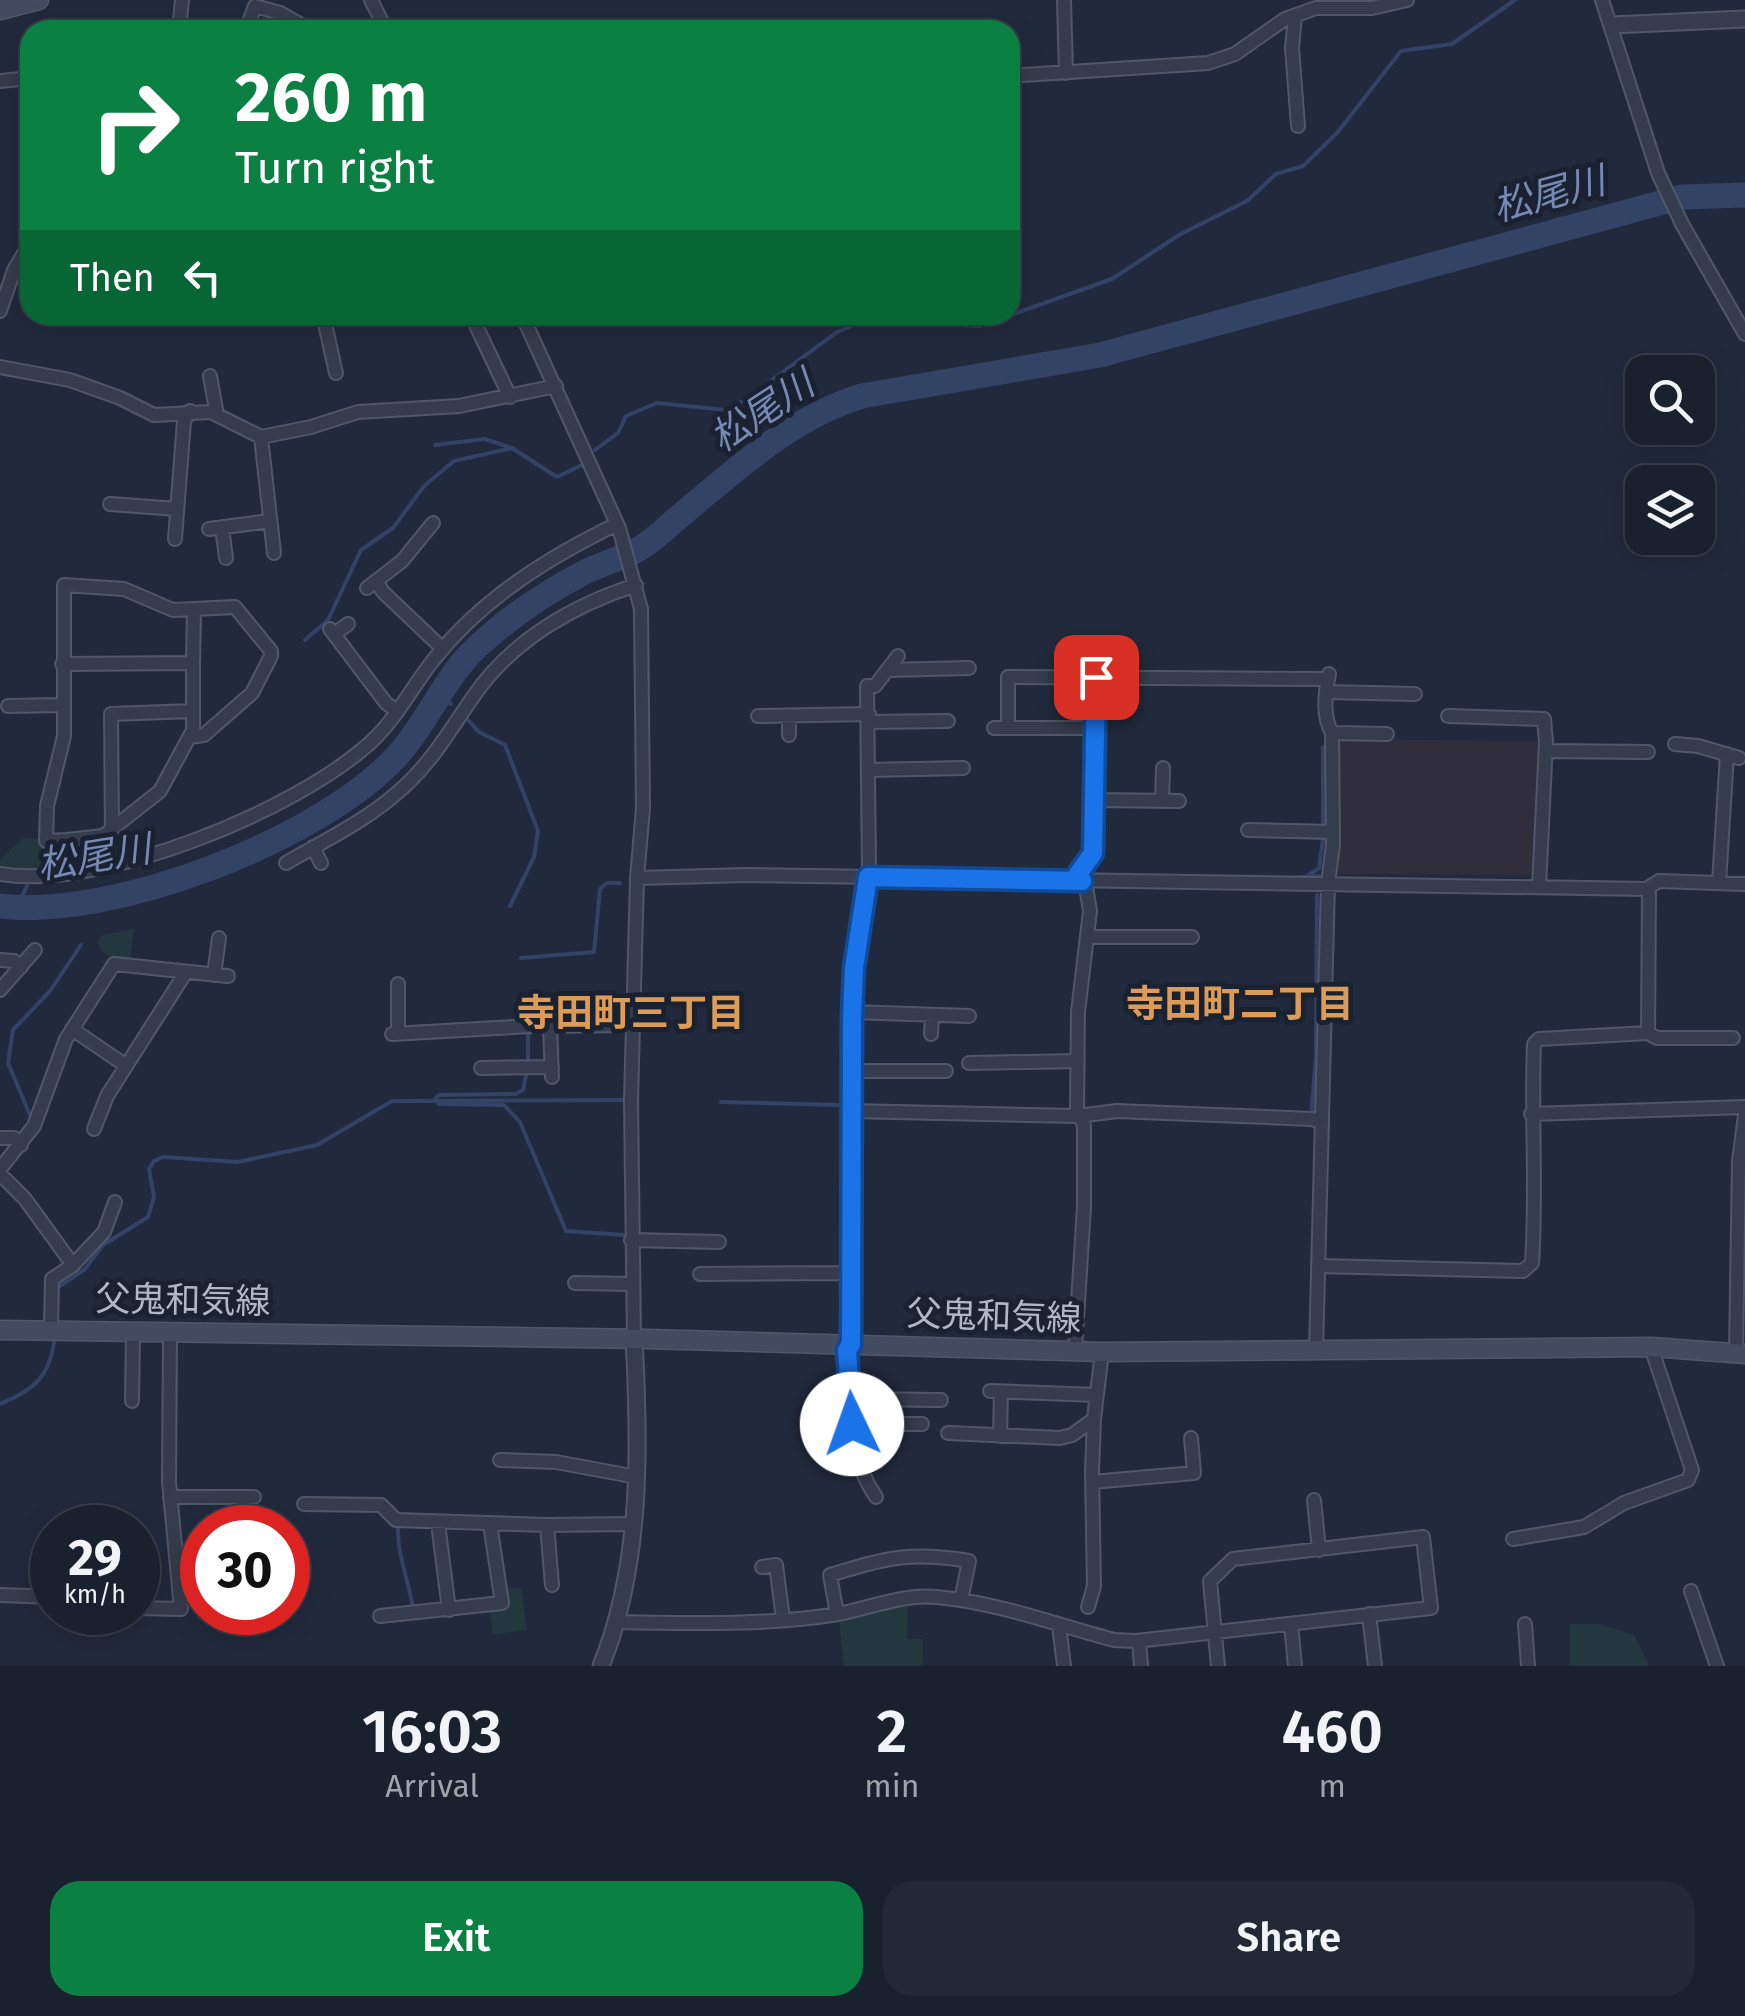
<!DOCTYPE html>
<html lang="en">
<head>
<meta charset="utf-8">
<style>
	body { margin:0; font-family:"Fira Sans","Noto Sans JP",sans-serif; background:#222836; color:#f1f3f6; height:100vh; display:flex; flex-direction:column; font-size:38px; white-space:nowrap }
	* { box-sizing:border-box; margin:0 }
	p { font-size:32px; color:#9fa3aa }
	.icon { flex:none; width:55px; height:55px; fill:none; stroke:currentColor; stroke-width:2; stroke-linecap:round; stroke-linejoin:round }
	.map { position:relative; height:1666px; overflow:hidden }
	.side { display:flex; flex-direction:column; background:#19202e; flex:1 }
	.side>* { flex:none }
	.top-card { position:absolute; left:20px; top:20px; width:1000px; height:305px; border-radius:30px; box-shadow:0 5px 25px #0003,0 0 0 2px #373e4a; background:#0b8043; color:#fff; overflow:hidden }
	.controls { position:absolute; left:1625px; top:355px; display:grid; gap:20px }
	.controls a { display:grid; place-items:center; width:90px; height:90px; border-radius:20px; background:#19202e; box-shadow:0 5px 25px #0003,0 0 0 2px #373e4a; font-size:50px }
	.speed { position:absolute; left:30px; top:1505px; display:flex; gap:20px; font-size:50px; font-weight:700; text-align:center }
	.speed>* { display:grid; place-content:center; width:130px; height:130px; border-radius:50%; background:#19202e; box-shadow:0 5px 25px #0003,0 0 0 2px #373e4a; line-height:1 }
	.speed small { font-size:25px; font-weight:400 }
	.speed .limit { border:15px solid #d22; background:#fff; color:#111 }
	.pin { position:absolute; display:grid; place-items:center; width:85px; height:85px; color:#fff; margin:-42px; border-radius:20px; box-shadow:0 5px 15px #0006 }
	.me { position:absolute; width:110px; margin:-55px; rotate:357deg; stroke-linejoin:round; filter:drop-shadow(0 0 8px #0008) }
	.turn { display:flex; align-items:center; gap:35px; height:210px; padding:0 50px; font-size:45px }
	.turn .icon { width:130px; height:130px; stroke-width:2.5 }
	.turn b { display:block; font-size:70px; line-height:85px }
	.then { display:flex; align-items:center; height:95px; padding:0 50px; background:#0003; gap:20px; font-size:38px }
	.eta { display:flex; justify-content:space-evenly; align-items:center; height:170px; text-align:center }
	.eta b { font-size:60px; font-weight:600; line-height:70px }
	.cta { display:flex; gap:20px; margin-top:auto; padding:20px 50px }
	.cta a { flex:1; height:115px; border-radius:30px; background:#0b8043; color:#fff; font-size:40px; font-weight:600; line-height:115px; text-align:center }
	.cta a+a { background:#222836; color:#f1f3f6 }
	.map>svg:first-child { display:block }
	.medical { fill:#302d3d }
	.green { fill:#23383e }
	.lines { fill:none; stroke-linecap:round; stroke-linejoin:round }
	.stream { stroke:#334366; stroke-width:4 }
	.river { stroke:#334366; stroke-width:25 }
	.minor-casing { stroke:#505768; stroke-width:16 }
	.tertiary-casing { stroke:#505768; stroke-width:19 }
	.secondary-casing { stroke:#505768; stroke-width:21 }
	.minor { stroke:#353c4d; stroke-width:12 }
	.tertiary { stroke:#353c4d; stroke-width:15 }
	.secondary { stroke:#424b60; stroke-width:18 }
	.route-casing { stroke:#114b97; stroke-width:25 }
	.route { stroke:#1a73e8; stroke-width:18 }
	.labels { text-anchor:middle; stroke-width:10; stroke-linejoin:round; paint-order:stroke }
	.street-label { font-size:35px; fill:#b0b7c9; stroke:#1a2231 }
	.water-label { font-size:38px; font-style:italic; fill:#758ab3; stroke:#1a2231 }
	.neighbourhood-label { font-size:38px; font-weight:bold; fill:#dc9c57; stroke:#1a2231 }
</style>
</head>
<body>
<div class="map">
<svg width="1745" height="1666" viewBox="0 0 1745 1666">
	<rect width="100%" height="100%" fill="#212a3d"/>
	<path class="medical" d="M1344 739 1538 741 1532 875 1338 874 1340 743Z"/>
	<path class="green" d="M40 838V848L50 849 47 868H0V860L22 839Z
		M134 929 130 960C115 958 102 958 98 942L102 935Z
		M521 1588 527 1630 493 1634 490 1609 507 1607 506 1589Z
		M908 1605 907 1639H923L922 1666H844L839 1621Z
		M1570 1624H1598L1634 1635 1649 1666H1570Z"/>
	<g class="lines">
		<path class="stream" d="M923 315 959 325 980 326 1112 279 1179 235 1247 201 1276 174 1303 166 1337 133 1401 51 1452 44 1515 0
			M435 445 485 439 512 448 557 477 584 464
			M595 450 618 433 626 416 657 403 726 410 745 400 837 332 880 315
			M305 640 328 620 361 550 393 528 424 486 454 461 512 448
			M442 695 451 704
			M468 720 479 732 505 745 538 831 534 857 510 906
			M1306 877 1319 868 1323 839V747
			M1290 878 1319 876
			M16 908 27 886
			M521 958 594 952 600 889 607 883H620
			M528 1031V1062
			M435 1099 439 1104 504 1105 520 1122 566 1231 624 1235
			M435 1099 439 1095 516 1094 523 1090 527 1071
			M721 1102 838 1105
			M30 1115 8 1063 13 1030 50 991 81 945
			M1311 1115 1316 1057 1317 895
			M60 1286 85 1269 103 1245 148 1217 154 1197 149 1169 154 1161 163 1157 238 1162 317 1145 392 1101 625 1100
			M0 1404C32 1391 49 1378 54 1342
			M398 1527C397 1555 409 1581 413 1609"/>
		<path class="river" d="M0 906C112 920 319 840 396 757 426 725 445 676 477 647 508 618 545 593 583 573 600 564 621 559 639 549 655 540 671 523 686 511 740 466 793 417 862 396L1100 355 1682 197 1745 195"/>
		<g class="minor-casing">
			<path id="minor" d="M371 0 386 30
				M1064 0 1066 73
				M1602 0 1658 173 1682 224 1745 334
				M1295 16 1292 48 1298 126
				M179 30 182 0
				M246 30 255 6 280 13 310 30
				M1010 76 1208 63 1235 54 1285 19 1316 8H1372L1407 0
				M0 81 30 78
				M0 311 14 270 30 243
				M323 315 336 373
				M471 315 510 397
				M522 315 619 528 641 609 643 808 637 878 631 1100 634 1339
				M0 367 70 380 120 398 154 415 211 412 261 437 311 427 358 412 459 406 556 386
				M210 376 217 415
				M261 437 274 553
				M110 504 177 509
				M222 527 226 558
				M209 529 270 521
				M175 539 184 421 190 411
				M376 581 383 592 443 649
				M367 588 402 561 433 523
				M330 629 386 703 397 711
				M334 634 348 624
				M193 663 194 610
				M62 664 193 663V730L160 791 103 836 67 840
				M887 670 969 668
				M1326 692 1415 694
				M8 706 63 705
				M758 716 869 714
				M789 716V735
				M1448 716 1544 719 1546 742 1539 887
				M869 722 948 721
				M994 728H1095
				M1008 728V677L1327 679
				M1332 733 1387 734
				M1675 744 1698 746 1739 758
				M1546 751 1648 752
				M869 770 963 768
				M1094 800 1179 801
				M1162 801 1163 768
				M1248 830 1333 832
				M112 831 111 714 193 711
				M313 847 321 863
				M286 863C329 838 372 818 408 783 435 757 452 727 473 697 511 641 573 605 636 585
				M63 873 67 840 46 841 47 806 64 736V585L124 589 173 610 235 607 271 651V656L252 693 204 735 190 737
				M0 874C101 891 297 810 371 742 397 718 413 685 435 658 483 598 549 557 617 524
				M637 878 747 875 1646 889 1659 881 1745 884
				M1719 883 1727 754
				M1087 937H1192
				M0 960 14 961 21 967
				M214 975 219 938
				M398 984V1034
				M0 990 35 950
				M852 1012 969 1016
				M550 1026 552 1077
				M72 1029 125 1065
				M1648 1033 1657 1038H1733
				M392 1034 531 1026 635 1025
				M931 1034 932 1016
				M969 1063 1078 1061
				M481 1068 552 1067
				M852 1071H946
				M850 1111 1078 1116 1117 1111 1312 1119 1322 1122
				M1531 1114 1745 1107
				M94 1129 107 1096 186 972
				M0 1138H14L21 1145
				M0 1169 34 1126 66 1039 114 964 228 976
				M0 1174 25 1199 73 1265 52 1279 51 1330
				M631 1240 719 1242
				M73 1265 104 1232 115 1202
				M1318 1266 1523 1271 1532 1263C1537 1188 1531 1118 1534 1044L1539 1039 1648 1033 1649 893 1646 889
				M700 1274 850 1273
				M575 1283 632 1284
				M1075 1350 1084 1207V1126L1077 1109 1078 1012 1090 911 1086 887 1078 874 1093 853 1096 650
				M1316 1352 1328 883 1333 845 1332 733C1322 716 1325 693 1329 674
				M1736 1353 1739 1161 1745 1115
				M990 1391 1097 1395
				M850 1399 941 1400
				M132 1401 133 1332
				M851 1424H922
				M948 1433 1060 1438 1072 1435 1094 1419
				M1000 1436 1001 1392
				M500 1460 556 1462 637 1477
				M1092 1482 1194 1473 1191 1438
				M170 1497H254
				M876 1497C846 1454 850 1401 847 1350L851 1344 852 1018 854 969 869 872 867 686H875L898 656
				M1314 1500 1319 1550
				M304 1504 381 1505 396 1520 547 1525 632 1524
				M438 1523 449 1610
				M547 1525 552 1585
				M1513 1539 1584 1527 1624 1503 1688 1480 1692 1470 1651 1347
				M762 1567 776 1565 783 1619
				M1691 1591 1717 1666
				M0 1595 52 1597
				M1088 1607 1094 1586 1092 1471 1094 1419 1102 1352
				M138 1608 181 1609 169 1482 170 1332
				M837 1614 830 1575C886 1558 910 1551 969 1561L961 1600
				M1369 1614 1375 1666
				M380 1616 502 1603 490 1524
				M616 1622C689 1623 765 1626 838 1614 870 1608 903 1594 936 1597 996 1602 1057 1625 1114 1640L1136 1641 1431 1608 1423 1537 1233 1559 1210 1581 1218 1666
				M1291 1624 1295 1666
				M1525 1624 1528 1666
				M1059 1625 1064 1666
				M1139 1641 1141 1666"/>
		</g>
		<g class="tertiary-casing">
			<path id="tertiary" d="M1612 25 1745 19
				M601 1666C642 1565 640 1447 634 1339"/>
		</g>
		<g class="secondary-casing">
			<path id="secondary" d="M0 10 39 0
				M0 1330 647 1339 1102 1352 1651 1347 1745 1354"/>
		</g>
		<use href="#minor" class="minor"/>
		<use href="#tertiary" class="tertiary"/>
		<use href="#secondary" class="secondary"/>
	</g>
	<g class="lines">
		<g class="route-casing">
			<path id="route" d="M852 1424 847 1350 851 1344 852 1018 854 968 868 877 1082 881 1078 874 1093 853 1096 677"/>
		</g>
		<use href="#route" class="route"/>
	</g>
	<g class="labels">
		<g class="street-label">
			<text transform="translate(183 1300) rotate(1)" y="12">父鬼和気線</text>
			<text transform="translate(994 1316) rotate(2)" y="12">父鬼和気線</text>
		</g>
		<g class="water-label">
			<text transform="translate(1549 194) rotate(-15)" y="13">松尾川</text>
			<text transform="translate(762 411) rotate(-33)" y="13">松尾川</text>
			<text transform="translate(94 857) rotate(-9)" y="13">松尾川</text>
		</g>
		<g class="neighbourhood-label">
			<text x="1240" y="1017">寺田町二丁目</text>
			<text x="631" y="1026">寺田町三丁目</text>
		</g>
	</g>
</svg>
<div class="controls">
<a><svg class="icon" aria-label="search" viewBox="0 0 24 24"><circle cx="10" cy="10" r="6"/><path d="M15 15l6 6"/></svg></a>
<a><svg class="icon" aria-label="layers" viewBox="0 0 24 24"><path d="M12 4l9 5-9 5-9-5zM3 14l9 5 9-5"/></svg></a>
</div>
<div class="speed"><div>29<small>km/h</small></div><div class="limit">30</div></div>
<div class="pin" style="left:1096px;top:677px;background:#d93025"><svg class="icon" aria-label="arrive" viewBox="0 0 24 24"><path d="M6 21V4h12l-3 4 3 4H6"/></svg></div>
<svg class="me" style="left:852px;top:1424px" viewBox="-20 -20 40 40"><circle r="19" fill="#fff"/><path d="M0-13L10 11 0 6-10 11z" fill="#1a73e8"/></svg>
<div class="top-card">
<div class="turn"><svg class="icon" aria-label="right" viewBox="0 0 24 24"><path d="M7 20v-9h11M14 6l5 5-5 5"/></svg><div><b>260 m</b>Turn right</div></div>
<div class="then">Then<svg class="icon" aria-label="left" viewBox="0 0 24 24"><path d="M17 20v-9H6M10 6l-5 5 5 5"/></svg></div>
</div>
</div>
<section class="side">
<div class="eta">
<div><b>16:03</b><p>Arrival</p></div>
<div><b>2</b><p>min</p></div>
<div><b>460</b><p>m</p></div>
</div>
<div class="cta"><a>Exit</a><a>Share</a></div>
</section>
</body>
</html>
